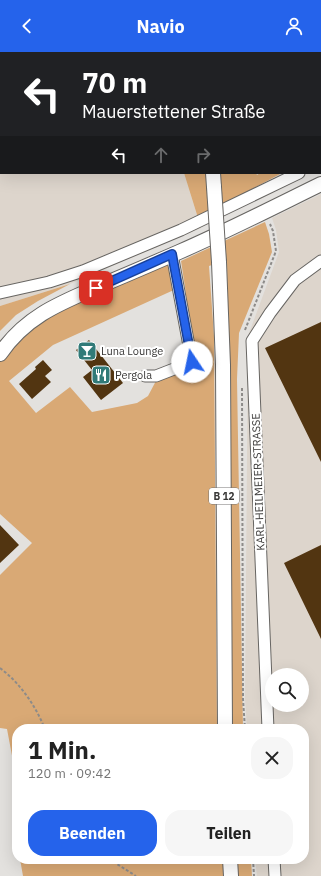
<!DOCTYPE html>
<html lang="de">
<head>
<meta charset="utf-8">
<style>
	body { margin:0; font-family:"IBM Plex Sans",sans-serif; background:#f6f6f6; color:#222; height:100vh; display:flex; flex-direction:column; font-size:15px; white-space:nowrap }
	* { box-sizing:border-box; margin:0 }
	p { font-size:13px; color:#767676 }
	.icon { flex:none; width:22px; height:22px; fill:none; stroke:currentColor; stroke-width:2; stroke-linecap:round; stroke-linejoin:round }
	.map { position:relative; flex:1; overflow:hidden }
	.panel { position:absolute; left:12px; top:672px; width:297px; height:140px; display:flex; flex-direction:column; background:#fff; border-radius:16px; box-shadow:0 4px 16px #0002 }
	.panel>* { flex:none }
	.guide { position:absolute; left:0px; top:0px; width:321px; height:122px; box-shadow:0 4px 16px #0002; background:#202124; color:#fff; overflow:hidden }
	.controls { position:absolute; left:265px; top:616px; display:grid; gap:8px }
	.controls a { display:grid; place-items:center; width:44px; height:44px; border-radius:50%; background:#fff; box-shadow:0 4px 16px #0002; font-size:20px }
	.pin { position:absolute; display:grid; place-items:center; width:34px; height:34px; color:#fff; margin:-17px; border-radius:8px; box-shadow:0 2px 6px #0006 }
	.me { position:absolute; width:44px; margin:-22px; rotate:349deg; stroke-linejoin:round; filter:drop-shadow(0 0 3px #0008) }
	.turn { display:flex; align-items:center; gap:14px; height:84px; padding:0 16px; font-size:18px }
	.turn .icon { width:52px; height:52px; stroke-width:2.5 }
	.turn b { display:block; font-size:28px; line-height:34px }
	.lanes { display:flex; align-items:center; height:38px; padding:0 16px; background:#0003; justify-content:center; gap:20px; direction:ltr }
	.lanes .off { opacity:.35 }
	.round { display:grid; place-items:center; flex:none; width:42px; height:42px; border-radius:16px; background:#f6f6f6 }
	.summary { display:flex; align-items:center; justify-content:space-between; height:68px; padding:0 16px }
	h1 { font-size:24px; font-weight:700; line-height:30px }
	.cta { display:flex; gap:8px; margin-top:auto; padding:8px 16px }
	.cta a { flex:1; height:46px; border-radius:16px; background:#2563eb; color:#fff; font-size:16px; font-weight:700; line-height:46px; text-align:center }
	.cta a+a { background:#f6f6f6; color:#222 }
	header { display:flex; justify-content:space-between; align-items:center; height:52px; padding:0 16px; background:#2563eb; color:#fff; font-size:18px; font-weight:700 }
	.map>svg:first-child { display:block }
	.built { fill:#ddd5cc; fill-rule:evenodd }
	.green { fill:#d9a975 }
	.building { fill:#523511 }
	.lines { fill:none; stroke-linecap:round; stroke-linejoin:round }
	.minor-casing { stroke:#676562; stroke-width:13 }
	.major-casing { stroke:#676562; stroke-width:16 }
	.path { stroke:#8d8b89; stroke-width:2; stroke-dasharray:3 2; stroke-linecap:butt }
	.minor { stroke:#fff; stroke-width:11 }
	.major { stroke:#fff; stroke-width:14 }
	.major-bridge-casing { stroke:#676562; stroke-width:16; stroke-linecap:butt }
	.major-bridge { stroke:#fff; stroke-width:14 }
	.route-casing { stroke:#184099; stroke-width:10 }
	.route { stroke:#2563eb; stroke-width:7 }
	.labels { text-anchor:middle; stroke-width:4; stroke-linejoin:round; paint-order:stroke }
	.shield { fill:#fff; stroke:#747372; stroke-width:1 }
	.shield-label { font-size:10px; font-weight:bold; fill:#383736 }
	.poi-label { font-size:11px; fill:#383736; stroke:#fff; text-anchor:start }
	.street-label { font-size:11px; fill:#383736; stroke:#fff }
</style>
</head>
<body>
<header><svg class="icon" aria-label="back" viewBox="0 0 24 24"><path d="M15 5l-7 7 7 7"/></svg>Navio<svg class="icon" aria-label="person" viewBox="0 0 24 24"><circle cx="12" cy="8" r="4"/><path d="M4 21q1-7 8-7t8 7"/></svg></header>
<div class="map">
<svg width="321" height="824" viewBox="0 0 321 824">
	<rect width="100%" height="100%" fill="#e3e1de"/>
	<path class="built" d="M0 0H167L168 1H1V121H184L201 176 70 232 0 254Z
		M321 142V824H257L255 807H304V677H247L245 647 248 284 279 200 276 178 272 166ZM272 623H302V653H272Z"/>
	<path class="green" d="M184 121H256L257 123 260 121H282L198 166Z
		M265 170 269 182 272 200 239 281 237 327 243 677H231L227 208 209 214 214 284 217 677H17V730L7 677 0 676V523L32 491 0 462V309L11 293 23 280 74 252 170 212 176 237 53 293 9 329 36 361 70 335 92 360 137 351 148 344 157 327 194 312 185 235 181 209Z
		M70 232 38 249 16 263 0 279V254Z
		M17 732V789L14 772Z
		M20 807H223L224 824H23Z
		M236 807H251L252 824H237Z"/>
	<path class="building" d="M321 270V410L265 296Z
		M89 288 123 331 101 348 83 325 92 318 76 298Z
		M43 308 52 318 45 324 51 330 32 347 19 332 36 317 35 315Z
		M0 473 19 493 0 511Z
		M321 493V587L284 511Z"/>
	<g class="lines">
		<g class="minor-casing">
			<path id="minor" d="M320 110H321
				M0 241 49 230 83 219 181 178 299 121
				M145 324H156L192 310 172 202
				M268 677 252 289 270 261 295 228 321 209
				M274 807 275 824"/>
		</g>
		<g class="major-casing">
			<path id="major" d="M202 0V1
				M213 121 214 135
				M219 210 223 313 225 677
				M0 302C28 261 66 249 109 230 133 220 156 210 179 200 227 179 274 155 321 132
				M230 807 231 824"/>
		</g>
		<path class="path" d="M245 278 276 199 273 179 270 172
			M242 336 243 647 245 677
			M0 616C21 632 35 653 45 677
			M109 807 136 824
			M253 807 254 824"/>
		<use href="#minor" class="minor"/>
		<use href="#major" class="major"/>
		<g class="major-bridge-casing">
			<path id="major-bridge" d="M214 135 219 210"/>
		</g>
		<use href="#major-bridge" class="major-bridge"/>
	</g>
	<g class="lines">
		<g class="route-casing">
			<path id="route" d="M96 236 172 202 192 310"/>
		</g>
		<use href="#route" class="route"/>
	</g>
	<defs>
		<g id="bar-square" transform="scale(1)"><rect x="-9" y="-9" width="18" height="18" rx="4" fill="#317a78" stroke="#fff"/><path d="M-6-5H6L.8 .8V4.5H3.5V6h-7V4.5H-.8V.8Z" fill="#fff"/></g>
		<g id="restaurant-square" transform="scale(1)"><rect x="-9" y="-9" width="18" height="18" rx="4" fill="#317a78" stroke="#fff"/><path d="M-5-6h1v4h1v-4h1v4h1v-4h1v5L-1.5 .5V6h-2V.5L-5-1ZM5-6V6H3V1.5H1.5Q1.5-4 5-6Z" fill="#fff"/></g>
	</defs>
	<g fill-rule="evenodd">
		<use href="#bar-square" x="87" y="299"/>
		<use href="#restaurant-square" x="101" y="323"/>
	</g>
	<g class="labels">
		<rect class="shield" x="209" y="436" width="30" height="16" rx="3"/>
		<g class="shield-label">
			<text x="224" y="448">B 12</text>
		</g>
		<g class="poi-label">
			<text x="101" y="303">Luna Lounge</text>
			<text x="115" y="327">Pergola</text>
		</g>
		<g class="street-label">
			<text transform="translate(258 430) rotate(-92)" y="4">KARL-HEILMEIER-STRASSE</text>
		</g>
	</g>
</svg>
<div class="controls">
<a><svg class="icon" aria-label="search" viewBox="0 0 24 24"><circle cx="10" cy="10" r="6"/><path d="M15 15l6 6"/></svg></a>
</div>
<div class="pin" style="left:96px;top:236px;background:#d93025"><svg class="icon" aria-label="arrive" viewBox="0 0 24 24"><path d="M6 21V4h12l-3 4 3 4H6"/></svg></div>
<svg class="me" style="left:192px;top:310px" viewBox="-20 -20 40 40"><circle r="19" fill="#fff"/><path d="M0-13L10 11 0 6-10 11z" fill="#2563eb"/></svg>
<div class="guide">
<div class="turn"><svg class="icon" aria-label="left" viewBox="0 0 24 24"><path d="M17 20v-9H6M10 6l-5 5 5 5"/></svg><div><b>70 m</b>Mauerstettener Straße</div></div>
<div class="lanes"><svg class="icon" aria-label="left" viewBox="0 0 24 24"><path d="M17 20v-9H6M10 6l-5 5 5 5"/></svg><svg class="icon off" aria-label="ahead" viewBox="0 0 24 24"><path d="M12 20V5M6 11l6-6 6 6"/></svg><svg class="icon off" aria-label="right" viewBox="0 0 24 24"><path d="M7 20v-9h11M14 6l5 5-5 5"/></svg></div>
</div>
<section class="panel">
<div class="summary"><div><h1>1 Min.</h1><p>120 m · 09:42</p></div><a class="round"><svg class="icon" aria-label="close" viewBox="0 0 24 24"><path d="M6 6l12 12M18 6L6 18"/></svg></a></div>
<div class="cta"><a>Beenden</a><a>Teilen</a></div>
</section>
</div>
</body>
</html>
